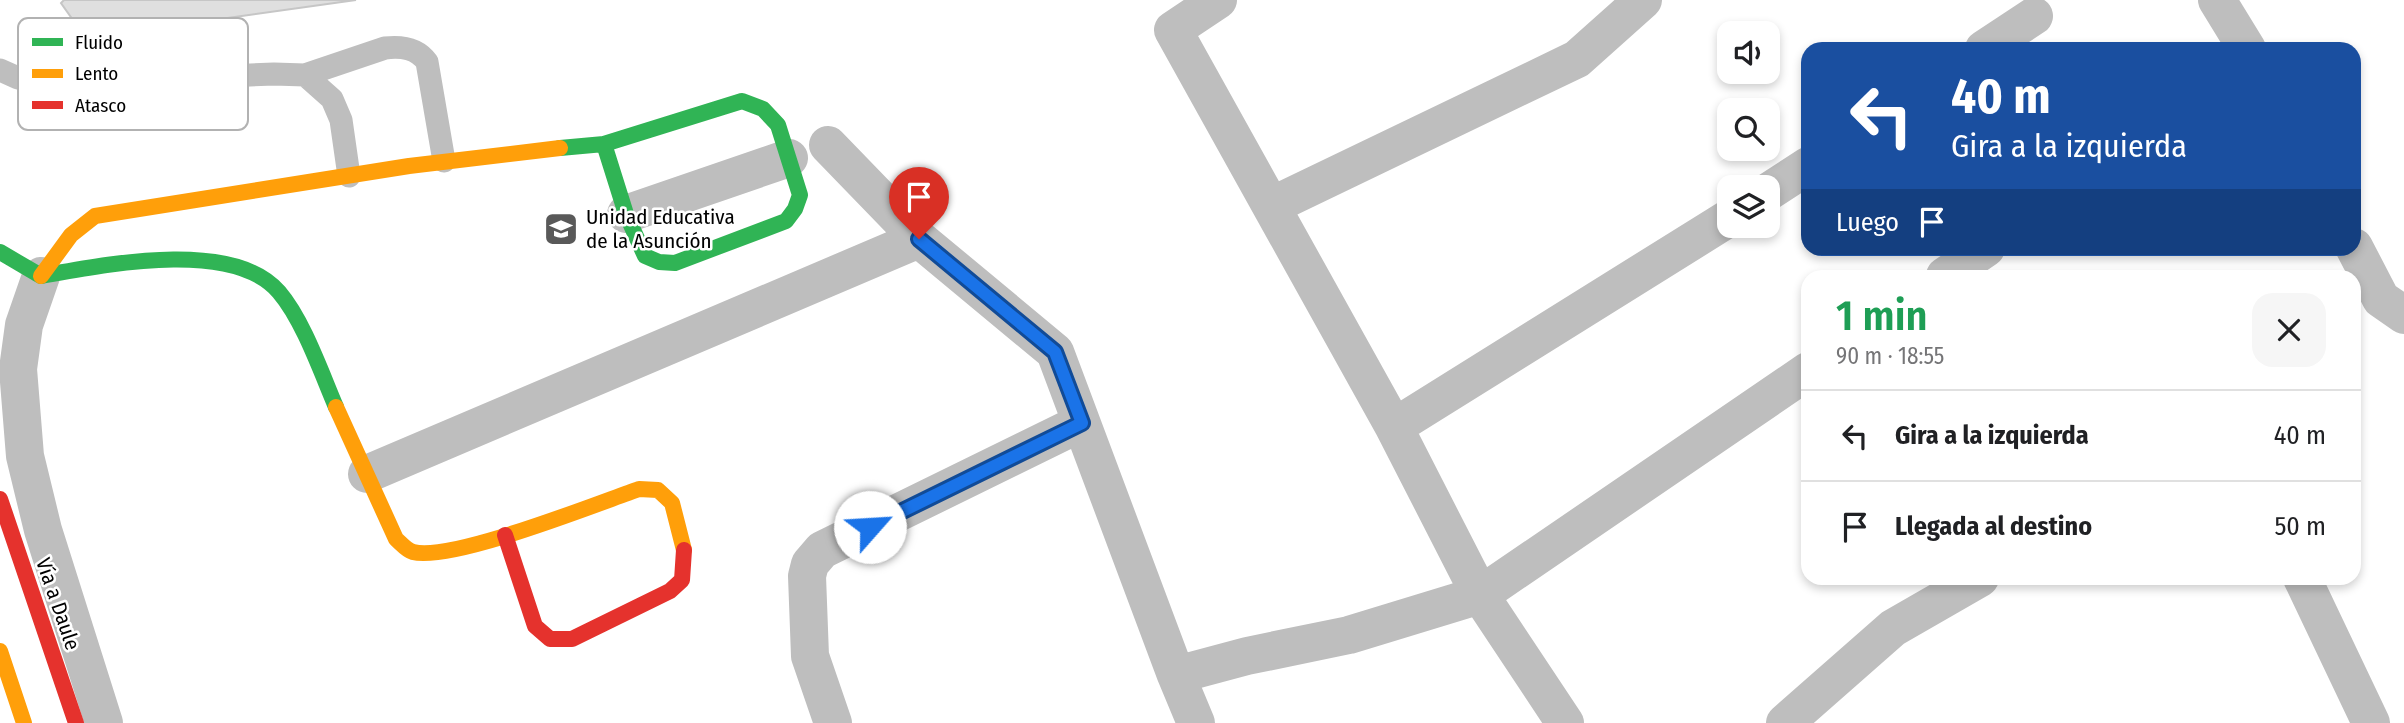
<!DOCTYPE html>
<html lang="es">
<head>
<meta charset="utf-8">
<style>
	body { margin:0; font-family:"Fira Sans Condensed",sans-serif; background:#f6f6f6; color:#202124; height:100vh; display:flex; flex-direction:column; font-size:26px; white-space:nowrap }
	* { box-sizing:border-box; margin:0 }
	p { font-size:23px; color:#757577 }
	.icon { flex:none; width:38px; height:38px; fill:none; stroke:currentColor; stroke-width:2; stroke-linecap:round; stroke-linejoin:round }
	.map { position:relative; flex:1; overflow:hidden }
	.sheet { position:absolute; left:1801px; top:270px; width:560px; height:315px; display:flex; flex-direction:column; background:#fff; border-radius:21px; box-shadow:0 4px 10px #0003 }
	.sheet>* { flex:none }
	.hud { position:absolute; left:1801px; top:42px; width:560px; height:214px; border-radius:21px; box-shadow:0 4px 10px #0003; background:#1a4fa0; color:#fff; overflow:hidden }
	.fabs { position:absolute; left:1717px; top:21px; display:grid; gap:14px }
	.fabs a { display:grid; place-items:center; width:63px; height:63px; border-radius:14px; background:#fff; box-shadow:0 4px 10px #0003; font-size:35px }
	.pin { position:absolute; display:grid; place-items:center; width:60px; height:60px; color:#fff; margin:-72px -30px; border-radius:50% 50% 50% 0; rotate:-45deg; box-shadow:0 0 7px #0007 }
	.pin .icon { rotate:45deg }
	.me { position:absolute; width:77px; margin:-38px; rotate:64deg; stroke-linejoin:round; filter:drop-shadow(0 0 5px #0008) }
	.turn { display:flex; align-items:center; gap:24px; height:147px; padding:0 35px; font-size:32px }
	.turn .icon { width:91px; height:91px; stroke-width:2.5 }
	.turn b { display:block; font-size:49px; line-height:60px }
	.then { display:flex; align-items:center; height:66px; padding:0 35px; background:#0003; gap:14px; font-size:26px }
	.round { display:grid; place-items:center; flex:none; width:74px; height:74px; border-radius:21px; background:#f6f6f6 }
	.head { display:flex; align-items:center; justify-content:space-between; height:119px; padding:0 35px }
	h1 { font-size:42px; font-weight:600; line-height:52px; color:#1e9e55 }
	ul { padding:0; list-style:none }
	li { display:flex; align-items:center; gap:21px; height:91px; padding:0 35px; border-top:2px solid #e0e0e0 }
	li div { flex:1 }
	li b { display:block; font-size:26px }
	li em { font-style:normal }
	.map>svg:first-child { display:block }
	.building { fill:#dfdfdf; stroke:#c6c6c6; stroke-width:2 }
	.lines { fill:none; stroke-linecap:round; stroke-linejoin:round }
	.lane { stroke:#bebebe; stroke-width:23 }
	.street { stroke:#bebebe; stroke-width:38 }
	.fast { stroke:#30b455; stroke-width:16 }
	.slow { stroke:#ff9f0a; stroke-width:16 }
	.jam { stroke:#e5322d; stroke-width:16 }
	.route-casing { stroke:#114b97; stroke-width:18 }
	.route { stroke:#1a73e8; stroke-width:12 }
	.labels { text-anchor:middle; stroke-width:5; stroke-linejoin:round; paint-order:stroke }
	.poi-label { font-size:21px; fill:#000; stroke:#fff; text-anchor:start }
	.street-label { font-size:21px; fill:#000; stroke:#fff }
	.key { fill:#fff; stroke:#b2b2b2; stroke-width:2 }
	.key-label { font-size:19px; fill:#000 }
</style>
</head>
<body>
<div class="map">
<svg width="2404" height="723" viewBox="0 0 2404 723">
	<rect width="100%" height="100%" fill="#fff"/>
	<path class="building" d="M64 0H356L121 33 118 48 111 53 97 54 61 3Z"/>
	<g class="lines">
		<path class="lane" d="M0 70 18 78 63 83 274 74 305 75 332 99 341 120 349 176
			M305 75 385 48C402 46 417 48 427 62L444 161"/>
		<path class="street" d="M1218 0 1173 30 1394 427 1480 595 1565 723
			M2217 0 2247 49
			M1984 49 2034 16
			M828 145 919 239 1055 352 1176 675 1196 723
			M1768 192 1808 166
			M1271 206 1577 59 1643 0
			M626 214 789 158
			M2354 247 2381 299 2404 315
			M41 276 24 325 18 369 25 456 43 530 104 723
			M1945 276 1986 248
			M1394 427 1729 218
			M367 474 919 239
			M2302 578 2371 723
			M1176 675 1247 656 1349 635 1480 595 1808 371
			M833 723 810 656 807 576 810 564 822 550 1081 423
			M1785 723 1893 628 1980 578"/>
		<path class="fast" d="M560 148 604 144 742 101 763 109 778 125 800 195 795 209 786 221 675 263 659 262 645 256 626 214 604 144
			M0 252 41 276C103 265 233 238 279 292 303 320 321 372 336 407"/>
		<path class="slow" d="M41 276 71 235 95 216 409 166 560 148
			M336 407 396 539C401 543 406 550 413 552 451 562 596 504 639 489L658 490 672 503 684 550
			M0 651 24 723"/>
		<path class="jam" d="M0 499 76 723
			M505 535 535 626 550 639H572L670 591 682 580 684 550"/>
	</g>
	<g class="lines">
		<g class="route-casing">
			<path id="route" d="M870 527 1082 423 1055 352 919 239"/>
		</g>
		<use href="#route" class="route"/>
	</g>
	<defs>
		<g id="school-square" transform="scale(1.75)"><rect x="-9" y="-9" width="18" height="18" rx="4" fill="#595959" stroke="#fff"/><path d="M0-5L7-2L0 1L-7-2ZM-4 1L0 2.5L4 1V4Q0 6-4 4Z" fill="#fff"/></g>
	</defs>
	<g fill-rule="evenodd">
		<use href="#school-square" x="561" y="229"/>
	</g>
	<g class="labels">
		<g class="poi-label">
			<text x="586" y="224">Unidad Educativa<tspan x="586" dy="24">de la Asunción</tspan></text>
		</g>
		<g class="street-label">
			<text transform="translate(58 604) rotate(71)" y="7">Vía a Daule</text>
		</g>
	</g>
	<rect x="18" y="18" width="230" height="112" rx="10" class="key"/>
	<rect x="32" y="38" width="31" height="8" fill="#30b455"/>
	<rect x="32" y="69" width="31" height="9" fill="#ff9f0a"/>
	<rect x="32" y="101" width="31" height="8" fill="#e5322d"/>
	<g class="key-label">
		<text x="75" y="49">Fluido</text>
		<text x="75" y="80">Lento</text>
		<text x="75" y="112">Atasco</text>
	</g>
</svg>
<div class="fabs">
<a><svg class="icon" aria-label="sound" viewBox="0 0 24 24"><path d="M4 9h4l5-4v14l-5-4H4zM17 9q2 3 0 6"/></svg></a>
<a><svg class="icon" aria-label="search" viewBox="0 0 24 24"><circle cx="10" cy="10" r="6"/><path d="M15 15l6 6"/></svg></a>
<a><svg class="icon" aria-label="layers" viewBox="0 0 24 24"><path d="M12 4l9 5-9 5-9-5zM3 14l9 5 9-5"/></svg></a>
</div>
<div class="pin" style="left:919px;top:239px;background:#d93025"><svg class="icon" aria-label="arrive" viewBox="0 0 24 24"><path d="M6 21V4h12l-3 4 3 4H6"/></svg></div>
<svg class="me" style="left:870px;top:527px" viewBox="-20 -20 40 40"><circle r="19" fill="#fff"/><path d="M0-13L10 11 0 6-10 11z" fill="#1a73e8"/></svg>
<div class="hud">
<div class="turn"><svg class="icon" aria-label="left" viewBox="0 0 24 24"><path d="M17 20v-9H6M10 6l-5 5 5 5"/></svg><div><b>40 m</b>Gira a la izquierda</div></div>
<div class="then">Luego<svg class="icon" aria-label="arrive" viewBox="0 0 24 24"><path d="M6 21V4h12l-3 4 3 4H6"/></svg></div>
</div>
<section class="sheet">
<div class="head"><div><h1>1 min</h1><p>90 m · 18:55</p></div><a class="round"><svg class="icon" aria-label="close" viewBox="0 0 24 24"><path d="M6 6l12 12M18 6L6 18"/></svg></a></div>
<ul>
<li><svg class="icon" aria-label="left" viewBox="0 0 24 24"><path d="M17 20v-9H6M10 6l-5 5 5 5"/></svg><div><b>Gira a la izquierda</b></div><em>40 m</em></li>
<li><svg class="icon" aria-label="arrive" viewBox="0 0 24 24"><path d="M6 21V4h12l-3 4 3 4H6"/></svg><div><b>Llegada al destino</b></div><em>50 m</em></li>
</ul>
</section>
</div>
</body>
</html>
